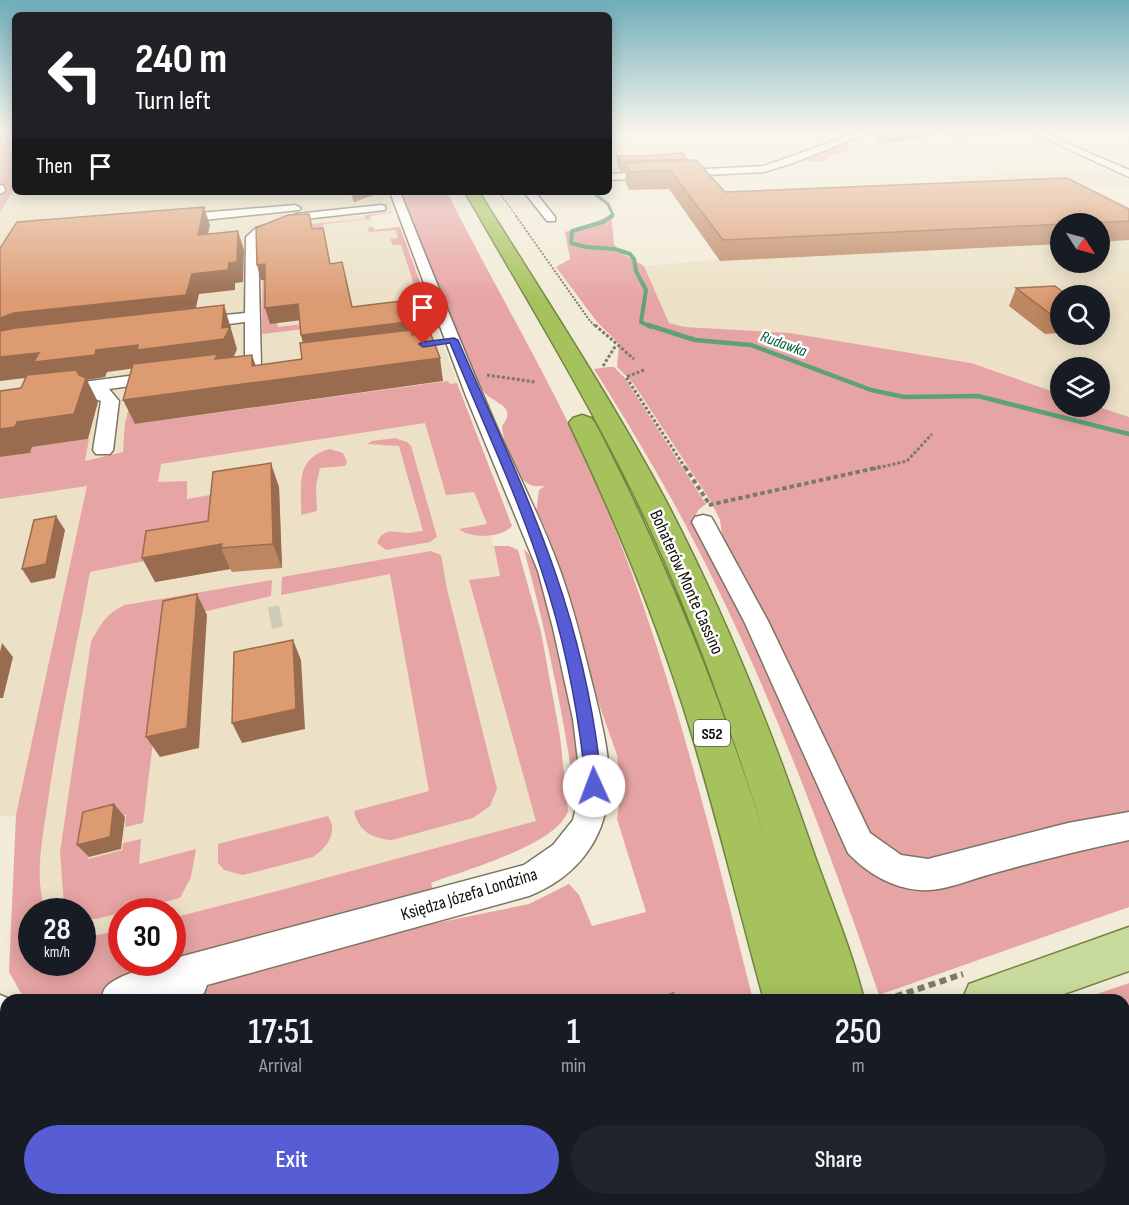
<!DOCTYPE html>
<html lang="en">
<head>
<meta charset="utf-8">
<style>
	body { margin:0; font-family:"Sofia Sans Condensed",sans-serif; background:#20242c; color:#f1f3f6; height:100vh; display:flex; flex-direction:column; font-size:22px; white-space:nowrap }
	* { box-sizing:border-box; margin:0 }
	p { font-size:20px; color:#9ea1a6 }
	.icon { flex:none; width:33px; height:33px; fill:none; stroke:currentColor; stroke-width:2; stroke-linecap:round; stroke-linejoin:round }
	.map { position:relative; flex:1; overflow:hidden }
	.sheet { position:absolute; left:0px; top:994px; width:1130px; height:212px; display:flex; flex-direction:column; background:#171b24; border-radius:18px 18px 0 0; box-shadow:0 3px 15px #0003 }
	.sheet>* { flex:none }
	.hud { position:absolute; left:12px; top:12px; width:600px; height:183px; border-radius:9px; box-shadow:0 3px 15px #0003; background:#202124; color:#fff; overflow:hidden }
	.needle { width:39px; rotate:126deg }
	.controls { position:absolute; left:1050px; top:213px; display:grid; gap:12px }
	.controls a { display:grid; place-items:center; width:60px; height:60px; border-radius:50%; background:#171b24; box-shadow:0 3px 15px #0003; font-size:30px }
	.speed { position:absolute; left:18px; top:898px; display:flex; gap:12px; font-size:30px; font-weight:700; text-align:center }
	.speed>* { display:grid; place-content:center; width:78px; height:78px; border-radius:50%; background:#171b24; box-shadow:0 3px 15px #0003; line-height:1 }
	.speed small { font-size:15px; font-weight:400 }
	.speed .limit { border:9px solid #d22; background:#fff; color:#111 }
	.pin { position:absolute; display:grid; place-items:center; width:51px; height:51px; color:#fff; margin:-62px -26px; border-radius:50% 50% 50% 0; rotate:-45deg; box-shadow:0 0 6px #0007 }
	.pin .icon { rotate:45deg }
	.me { position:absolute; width:66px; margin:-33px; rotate:358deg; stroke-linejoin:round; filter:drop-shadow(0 0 4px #0008) }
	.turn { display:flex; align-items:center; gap:21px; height:126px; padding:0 24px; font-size:27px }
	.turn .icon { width:78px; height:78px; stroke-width:2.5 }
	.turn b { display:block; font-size:42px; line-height:51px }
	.then { display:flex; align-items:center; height:57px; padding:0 24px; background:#0003; gap:12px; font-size:22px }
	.eta { display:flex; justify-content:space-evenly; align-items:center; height:102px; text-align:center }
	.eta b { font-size:36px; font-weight:600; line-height:42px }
	.button { display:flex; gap:12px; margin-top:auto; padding:12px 24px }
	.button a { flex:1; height:69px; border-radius:36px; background:#575dd5; color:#fff; font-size:24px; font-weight:600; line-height:69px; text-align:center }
	.button a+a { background:#20242c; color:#f1f3f6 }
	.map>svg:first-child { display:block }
	.built { fill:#ece1c7; fill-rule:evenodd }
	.green { fill:#e7a4a4 }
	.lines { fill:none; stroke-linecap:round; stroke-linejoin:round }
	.stream-far2 { stroke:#5ba278; stroke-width:3 }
	.stream-far1 { stroke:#5ba278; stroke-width:4 }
	.stream { stroke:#5ba278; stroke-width:4.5 }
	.minor-tunnel { stroke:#d0cab9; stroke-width:22; stroke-dasharray:22 11; stroke-linecap:butt }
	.minor-casing { stroke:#7c7564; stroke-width:3 }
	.major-casing { stroke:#71833f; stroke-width:3 }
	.highway-casing { stroke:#71833f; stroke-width:3 }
	.path-far4 { stroke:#7e796d; stroke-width:1.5; stroke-dasharray:2 1.5; stroke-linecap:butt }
	.path-far3 { stroke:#7e796d; stroke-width:2; stroke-dasharray:2 1.5; stroke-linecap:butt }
	.path-far2 { stroke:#7e796d; stroke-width:3; stroke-dasharray:3 2; stroke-linecap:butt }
	.path-far1 { stroke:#7e796d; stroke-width:4; stroke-dasharray:4.5 3; stroke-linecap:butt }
	.path { stroke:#7e796d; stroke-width:6; stroke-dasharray:7 4.5; stroke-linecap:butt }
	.minor { fill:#fff; fill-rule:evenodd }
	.major { fill:#c9da9d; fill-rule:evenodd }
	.highway { fill:#a5c25c; fill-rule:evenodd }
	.wall { fill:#bd8561 }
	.shaded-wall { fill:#9a6c4f }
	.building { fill:#dc9b71; stroke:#9a6c4f; stroke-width:1.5 }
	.route { fill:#575dd5; stroke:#393c8a; stroke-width:1.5 }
	.labels { text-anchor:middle; stroke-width:5; stroke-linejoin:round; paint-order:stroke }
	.far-water-label { font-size:16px; font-style:italic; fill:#015d36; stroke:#fff }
	.shield { fill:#fff; stroke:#585652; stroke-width:1.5 }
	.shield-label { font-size:16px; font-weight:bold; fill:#110e08 }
	.street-label { font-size:18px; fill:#110e08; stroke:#fff }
</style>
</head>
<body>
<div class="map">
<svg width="1129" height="1205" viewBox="0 0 1129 1205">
	<rect width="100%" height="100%" fill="#f2ebd8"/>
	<path class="built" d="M0 133H15V192H386L393 214 370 216 374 229 400 227 457 383 344 399 125 437 123 452 0 480Z
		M1111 171 1129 179V186L987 190 955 182 946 176Z
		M1129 234V417L1099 407 1100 368H1060V394L971 363 790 333 685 327 669 323 644 266 839 249 1060 236V262H1100V235ZM1060 296H1100V334H1060Z
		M444 420 491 534 555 824 173 927 172 912H122L121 940 83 951 82 912H32V963L9 972 16 816H0V499L87 485 88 475Z
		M1129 1087V1205H1079L1078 1200H1124V1090Z"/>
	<path class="green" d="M6 133H15V188L0 212V196L4 191 0 186V146Z
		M851 138 847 145 851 150 830 156 827 161H800Z
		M399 192H447C497 292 557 391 601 494 669 657 710 830 753 1000H180L202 989 227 979 397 931 529 904 569 884 579 895 592 926 646 912 617 819 621 790 617 755 589 676 564 581 536 513 539 490 545 486C540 486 535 487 531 485 512 477 504 445 502 426 517 407 497 404 487 395 482 391 479 384 475 379Z
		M393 212 370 216 371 219 324 224 277 323 278 327 422 309 401 245H393L390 239 398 238 396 230 369 232 368 228 373 227 375 230 400 227 430 310 407 313 408 317 262 334 263 237 290 226 365 219V215Z
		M611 214 614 244 618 251 644 266 669 323 685 327 790 333 971 363 1060 394V406L1099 407 1129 417V822L925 862H907L875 847 724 547 720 520 710 500 633 383 617 367 619 344 597 322 556 267 570 259 565 232 600 220Z
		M608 367H614L624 377 706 504 698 510 695 517 888 876 1129 835V907L879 995C824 834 764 673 684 522 656 469 625 419 594 369Z
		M448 381 450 384 457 383 512 526C502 538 471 539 459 529L487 524 474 492 446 495 425 423 161 464 158 482 187 481V499L221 493 219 546 90 572C76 651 58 728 47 807 42 841 34 880 46 912H32V963H82L83 938 121 930 122 963H168L150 971 105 1000H25L9 972 16 815 87 486 0 499V457L30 453 32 447 89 439 85 461 123 452 125 423 133 393 135 424Z
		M395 438 407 442 411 446 437 537 430 542 386 550 377 543C383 527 395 532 407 533 412 533 418 531 423 531L399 446 367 444 372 441Z
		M330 449 343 453 347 462 345 466 320 468 316 486 317 511 301 515C302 486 294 458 330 449Z
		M494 546H509L518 550 541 632 560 736 568 811C557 845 465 870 431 883L433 889 173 962 172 918 281 890 536 821 469 580 500 576Z
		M524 550C545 560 570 701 574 729 577 754 578 778 576 802 564 717 547 634 524 550Z
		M431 551 441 555 447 589 497 789 490 806 473 818 392 840C373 839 358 831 354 811L429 791 390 574 281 595 282 577Z
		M272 580 271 596 168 620 143 823 125 827 126 815 93 824 88 859 122 850 123 843 141 839 139 864 196 849 191 877 180 898 96 919H83L82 912H72L64 905 60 852 91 642C100 625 106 613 125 605Z
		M328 816C339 833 326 848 313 857L243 875 224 870 218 863V844Z
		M1129 983V1087L1124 1090V1000H1080Z
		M76 1200H277L262 1205H79Z
		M515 1200H791L792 1205H502Z
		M950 1200H1078L1079 1205H952Z"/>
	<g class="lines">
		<path class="stream-far2" d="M592 192 608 204 613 215 610 217"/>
		<path class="stream-far1" d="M612 216 603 222 572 231 571 243 586 247 615 249 630 254 634 259 636 271 646 290 641 322 651 327"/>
		<path class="stream" d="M648 325 695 340 751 345 871 390 904 397 978 396 1129 434"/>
		<path class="minor-tunnel" d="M270 618 281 616"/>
		<g class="minor-casing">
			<path id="minor" d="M856 133H868L793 163 764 172 609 180V174L764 166Z
				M1033 133H1043L1129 170V177Z
				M0 185 4 186 5 191 0 194Z
				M390 192H400C431 269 462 347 495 423 517 473 543 522 561 573 575 612 584 652 594 691 603 728 613 766 607 803 600 848 570 880 529 896L207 985 204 993 191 1000H101C102 997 103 990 106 987 117 975 157 963 172 963V959L524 865 553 845 573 820 577 803 579 769 573 719 553 628 538 571 466 396Z
				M524 192H535L555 217V221H547Z
				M295 205 301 208 299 210 175 223 169 219 175 215Z
				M381 205 385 206V210L296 220 290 217 296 214Z
				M286 219 290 220V226L264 234 258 238 261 366 253 371 245 366V322L196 328 188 323 196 318 245 313 246 237 256 228Z
				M159 372 167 377 165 381 109 389 119 401 113 450 110 454H96L93 450 101 401 92 398 89 394 91 391 0 403V393Z
				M703 515 711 517 714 522 768 621 870 833 901 855 928 859 1068 823 1129 812V840C1082 850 1037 861 991 874 969 880 942 892 920 890 892 888 867 873 848 853L744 621 692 522 695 517Z
				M0 995 12 1000H6V1046L0 1043Z
				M6 1140V1196L0 1198V1143Z
				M11 1200H55L54 1205H10Z"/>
		</g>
		<g class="major-casing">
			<path id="major" d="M1129 927V971L1047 1000H962L969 984Z
				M378 1200H443L441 1205H376Z"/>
		</g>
		<g class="highway-casing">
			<path id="highway" d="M465 192H479C543 295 610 396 667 503 726 616 773 734 814 854 831 902 852 951 864 1000H764C737 902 714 803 683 706 652 609 613 515 569 423L573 418 582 415 591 418 595 423C669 566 728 715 775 869 737 745 695 622 639 505 587 397 524 295 465 192Z
				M785 1200H870L871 1205H786Z
				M871 1200H931L932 1205H872Z"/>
		</g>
		<path class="path-far4" d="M499 192 517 217"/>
		<path class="path-far3" d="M516 216 590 321 596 327"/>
		<path class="path-far2" d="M595 325 634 359
			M603 366 616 345
			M644 370 626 377 686 469
			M487 375 535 382
			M873 469 907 461 932 434"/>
		<path class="path-far1" d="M685 467 710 505
			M709 505 880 467"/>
		<path class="path" d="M671 993 674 1000
			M885 1000 963 974
			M68 1200 70 1205
			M284 1205 298 1200"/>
		<use href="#minor" class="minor"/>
		<use href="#major" class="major"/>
		<use href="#highway" class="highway"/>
	</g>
	<path class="wall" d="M872 133H999L998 135 950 137 943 133 885 144 876 141Z
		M617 156 687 159V161L725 192 1129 209V240L1100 242V224H1060V244L720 261 669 189 629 190 625 181 626 171H620L617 165Z
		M339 192H375L376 194 354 202 350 192 340 194Z
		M1016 288 1060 296V333L1045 334 1009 306Z
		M279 487 282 568 232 572 230 569 155 582 208 521Z"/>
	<path class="shaded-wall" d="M0 133H6L0 146Z
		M910 133H943L885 144 887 137Z
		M352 192H375L376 194 354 202Z
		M204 207 210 225 204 254 198 235Z
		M238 231 244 250 243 282 235 283V290L199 294 194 316 0 343V318L14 313 192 274 229 263Z
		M265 264 269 280H261L257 265Z
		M298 304 302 320 270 324 265 308Z
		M224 305 237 349 232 361 144 367 107 372 105 377 87 380 98 402 88 439 32 447 30 453 0 457V429L17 422 42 376 0 381V357L39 353 96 350 222 328Z
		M407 322 410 339 305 352 301 335Z
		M252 355 260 377 440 358 443 381 135 424 123 400 252 366Z
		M271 463 279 487 282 568 273 544Z
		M56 516 65 530 55 578 31 583 22 569Z
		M222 544 221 548 230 569 155 582 142 558Z
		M197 594 207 615 199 748 160 757 146 737Z
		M293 640 301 660 305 729 242 743 232 723Z
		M2 643 13 657 3 698H0V652Z
		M114 804 125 817 121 849 89 857 77 845Z"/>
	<path class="building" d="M877 133H910L887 137 878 134Z
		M682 153 687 159 621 162 617 156H645Z
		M696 160 725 192 1067 178 1129 209V221L723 240 670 170 630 172 626 163Z
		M204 207 198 235 238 231 237 262 229 263 228 270 192 274 186 295 14 313 0 318V248L17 222Z
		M309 214 312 229 323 228 330 264 342 262 352 307 401 301 407 322 301 335 298 304 265 308V264L257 265 256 228 288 215Z
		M1055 286 1068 296H1060V316H1053L1016 288Z
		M224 305 222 328 230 327 224 339 137 350 138 345 96 350 95 355 34 362 39 353 0 357V331L16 328Z
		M411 330 412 335 430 332 440 358 123 400 133 364 218 354 215 359 252 355V366L302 359 300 343Z
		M76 370 79 375 86 378 74 414 17 422 15 427 0 429V391L21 388 27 375Z
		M271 463 273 544 221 548 222 544 142 558 146 531 208 521 213 472Z
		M56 516 46 564 22 569 34 520Z
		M197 594 187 728 146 737 163 601Z
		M293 640 296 709 232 723 234 652Z
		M114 804 110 837 77 845 83 812Z"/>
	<linearGradient id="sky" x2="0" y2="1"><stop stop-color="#6fadbb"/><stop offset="0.44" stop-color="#f9f6ed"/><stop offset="1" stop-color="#f9f6ed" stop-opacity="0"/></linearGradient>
	<rect width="1129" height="301" fill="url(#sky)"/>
	<path class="route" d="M454 338 458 340C491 417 528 493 555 572 579 641 595 713 602 786L600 791 594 793 588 791 586 786C579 714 565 641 542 572 517 494 481 419 450 343L423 347 419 344 423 342Z"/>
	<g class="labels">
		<g class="far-water-label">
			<text transform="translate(784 343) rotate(20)" y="6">Rudawka</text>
		</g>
		<rect class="shield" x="694" y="720" width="36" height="26" rx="4.5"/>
		<g class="shield-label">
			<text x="712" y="739">S52</text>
		</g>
		<g class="street-label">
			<text transform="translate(687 582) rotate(66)" y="6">Bohaterów Monte Cassino</text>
			<text transform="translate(469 894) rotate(-17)" y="6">Księdza Józefa Londzina</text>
		</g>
	</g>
</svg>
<div class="controls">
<a><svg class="needle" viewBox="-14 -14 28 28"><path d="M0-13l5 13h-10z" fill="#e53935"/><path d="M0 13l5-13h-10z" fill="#9ea1a6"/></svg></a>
<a><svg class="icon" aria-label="search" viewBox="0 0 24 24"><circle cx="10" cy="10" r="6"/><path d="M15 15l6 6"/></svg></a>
<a><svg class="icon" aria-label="layers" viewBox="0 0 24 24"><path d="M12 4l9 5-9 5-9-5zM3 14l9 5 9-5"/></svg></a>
</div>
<div class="speed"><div>28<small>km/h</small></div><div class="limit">30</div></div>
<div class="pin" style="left:423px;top:344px;background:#d93025"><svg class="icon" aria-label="arrive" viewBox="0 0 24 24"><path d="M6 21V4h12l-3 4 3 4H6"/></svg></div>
<svg class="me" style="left:594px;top:786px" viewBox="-20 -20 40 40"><circle r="19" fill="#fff"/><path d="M0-13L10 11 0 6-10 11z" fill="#575dd5"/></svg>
<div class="hud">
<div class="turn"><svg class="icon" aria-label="left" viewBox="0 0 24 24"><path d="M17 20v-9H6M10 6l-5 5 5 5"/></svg><div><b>240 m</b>Turn left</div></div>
<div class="then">Then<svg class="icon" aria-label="arrive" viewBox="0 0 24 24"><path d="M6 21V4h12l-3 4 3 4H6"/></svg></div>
</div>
<section class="sheet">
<div class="eta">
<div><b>17:51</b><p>Arrival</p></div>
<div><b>1</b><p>min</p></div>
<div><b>250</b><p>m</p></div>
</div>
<div class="button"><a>Exit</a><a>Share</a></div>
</section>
</div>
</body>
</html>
